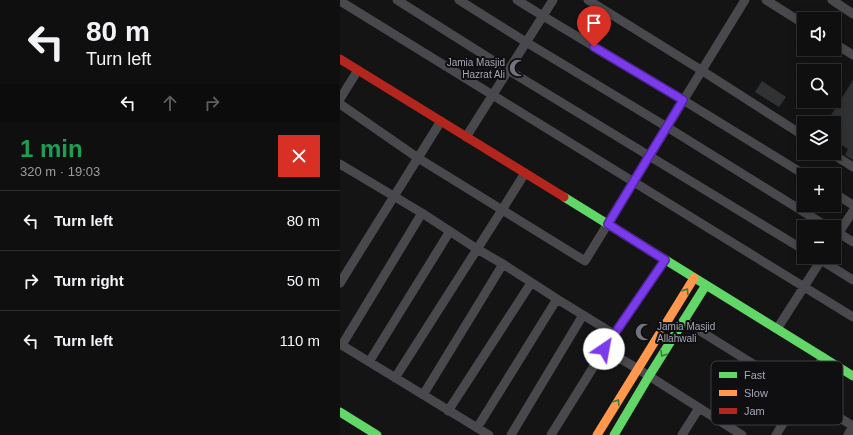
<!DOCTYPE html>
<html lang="en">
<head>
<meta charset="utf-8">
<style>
	body { margin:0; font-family:Arial,sans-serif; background:#1d1d1d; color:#f1f3f6; height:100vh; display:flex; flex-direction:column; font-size:15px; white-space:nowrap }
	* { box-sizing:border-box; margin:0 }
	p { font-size:13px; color:#9b9c9e }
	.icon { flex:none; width:22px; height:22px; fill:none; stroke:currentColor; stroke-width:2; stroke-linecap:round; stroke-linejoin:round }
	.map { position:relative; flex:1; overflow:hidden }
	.sheet { display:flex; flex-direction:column; background:#0f0f0f; width:340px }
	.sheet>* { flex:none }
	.hud { background:#0f0f0f; color:#f1f3f6; overflow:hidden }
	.fabs { position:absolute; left:457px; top:12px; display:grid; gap:8px }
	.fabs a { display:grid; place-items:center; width:44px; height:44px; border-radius:0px; background:#0f0f0f; box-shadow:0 2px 10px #0003,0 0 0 1px #2f2f2f; font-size:20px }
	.pin { position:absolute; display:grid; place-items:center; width:34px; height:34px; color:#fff; margin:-41px -17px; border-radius:50% 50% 50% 0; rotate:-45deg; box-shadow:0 0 4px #0007 }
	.pin .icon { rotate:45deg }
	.me { position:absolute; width:44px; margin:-22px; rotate:33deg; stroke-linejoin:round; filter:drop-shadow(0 0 3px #0008) }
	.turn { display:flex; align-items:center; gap:14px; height:84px; padding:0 20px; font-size:18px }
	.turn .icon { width:52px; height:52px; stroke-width:2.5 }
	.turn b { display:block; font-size:28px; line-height:34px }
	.lanes { display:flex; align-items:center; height:38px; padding:0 20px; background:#0003; justify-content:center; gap:20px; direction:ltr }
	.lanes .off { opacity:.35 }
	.round { display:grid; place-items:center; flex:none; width:42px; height:42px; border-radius:0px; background:#1d1d1d }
	.head { display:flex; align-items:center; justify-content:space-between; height:68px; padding:0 20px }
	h1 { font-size:24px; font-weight:800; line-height:30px; color:#1e9e55 }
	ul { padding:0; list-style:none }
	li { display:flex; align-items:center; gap:12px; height:60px; padding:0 20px; border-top:1px solid #2f2f2f }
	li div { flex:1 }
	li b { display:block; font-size:15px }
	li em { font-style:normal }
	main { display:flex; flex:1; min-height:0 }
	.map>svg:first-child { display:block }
	.building { fill:#313234 }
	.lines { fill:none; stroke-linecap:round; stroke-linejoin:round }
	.street { stroke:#49494d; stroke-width:9 }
	.fast { stroke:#63d668; stroke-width:9 }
	.slow { stroke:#ff974d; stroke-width:9 }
	.jam { stroke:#b3261e; stroke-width:9 }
	.oneway { stroke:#3d7c40 }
	.route-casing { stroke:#51269a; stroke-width:10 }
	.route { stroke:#7c3aed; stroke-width:7 }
	.labels { text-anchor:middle; stroke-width:4; stroke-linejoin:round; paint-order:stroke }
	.poi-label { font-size:10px; fill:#a5a7b5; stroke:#0f0e10; text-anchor:end }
	.key { fill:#0f0e10; stroke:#3c3c42; stroke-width:1 }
	.key-label { font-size:11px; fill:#a5a7b5 }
</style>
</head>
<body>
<main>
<section class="sheet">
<div class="hud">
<div class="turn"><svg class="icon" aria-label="left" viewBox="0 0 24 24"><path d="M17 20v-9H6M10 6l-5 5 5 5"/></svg><div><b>80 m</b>Turn left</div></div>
<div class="lanes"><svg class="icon" aria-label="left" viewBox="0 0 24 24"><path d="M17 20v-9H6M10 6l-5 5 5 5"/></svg><svg class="icon off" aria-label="ahead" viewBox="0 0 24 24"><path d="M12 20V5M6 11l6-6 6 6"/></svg><svg class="icon off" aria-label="right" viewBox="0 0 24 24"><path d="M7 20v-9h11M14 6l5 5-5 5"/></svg></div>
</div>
<div class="head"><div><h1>1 min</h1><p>320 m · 19:03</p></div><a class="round" style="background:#d93025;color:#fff"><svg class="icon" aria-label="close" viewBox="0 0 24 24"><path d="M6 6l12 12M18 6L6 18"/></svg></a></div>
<ul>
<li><svg class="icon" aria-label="left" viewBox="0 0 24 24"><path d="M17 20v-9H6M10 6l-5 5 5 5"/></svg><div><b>Turn left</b></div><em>80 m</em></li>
<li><svg class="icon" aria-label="right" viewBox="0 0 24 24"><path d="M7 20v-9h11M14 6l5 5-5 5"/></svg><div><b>Turn right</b></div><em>50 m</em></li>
<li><svg class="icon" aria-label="left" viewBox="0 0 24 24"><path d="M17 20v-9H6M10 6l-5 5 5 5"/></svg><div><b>Turn left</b></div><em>110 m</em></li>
</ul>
</section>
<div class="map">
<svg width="513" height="435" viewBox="0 0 513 435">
	<rect width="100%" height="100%" fill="#141414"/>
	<path class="building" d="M513 80V160L505 155 508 149 494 140V123H486Z
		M422 81 446 97 439 107 415 92Z"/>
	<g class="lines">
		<path class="street" d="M57 0 168 70 464 250
			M119 0 186 42 327 127 488 227
			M177 0 203 16 343 100 465 175
			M248 0 361 70 464 136
			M426 0 464 24
			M492 0 513 14
			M0 1 513 317
			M494 43 513 55
			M0 99 18 70
			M0 104 78 158 245 261 405 0
			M126 137 213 0
			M491 153 513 167
			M0 164 82 213 137 249 163 264 217 299 274 334 211 435
			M494 193 513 205
			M494 230 513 242
			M494 240 513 211
			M476 257 513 280
			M0 283 101 121
			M344 321 513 426
			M437 329 483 257
			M274 334 325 260
			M0 344 149 435
			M2 345 82 213
			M264 349 298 369 402 435
			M29 362 110 231
			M55 378 162 210 185 173
			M83 395 163 264
			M108 411 191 283
			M137 428 217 299
			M171 435 243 315
			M342 435 359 408
			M436 435 483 357
			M508 435 513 426"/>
		<path class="fast" d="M224 197 513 376
			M0 412 37 435
			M274 435 309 376 366 285"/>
		<path class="slow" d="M257 435 354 278"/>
		<path class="jam" d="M0 59 224 197"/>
	</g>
	<defs><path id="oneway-chevron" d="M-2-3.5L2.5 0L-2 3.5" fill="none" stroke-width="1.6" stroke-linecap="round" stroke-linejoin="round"/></defs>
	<g class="oneway">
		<use href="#oneway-chevron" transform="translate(346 291) rotate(-58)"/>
		<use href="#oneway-chevron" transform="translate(323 354) rotate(122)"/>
		<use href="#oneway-chevron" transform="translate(277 402) rotate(-58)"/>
	</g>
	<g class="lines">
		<g class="route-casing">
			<path id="route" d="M254 47 343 100 268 224 325 260 264 349"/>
		</g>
		<use href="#route" class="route"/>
	</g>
	<defs>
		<g id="mosque-bare" transform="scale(1.38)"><path d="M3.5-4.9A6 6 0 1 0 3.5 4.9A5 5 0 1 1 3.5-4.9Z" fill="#72747d" stroke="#0f0e10" stroke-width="2.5" paint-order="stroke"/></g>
	</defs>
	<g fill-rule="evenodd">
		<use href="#mosque-bare" x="178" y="68"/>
		<use href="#mosque-bare" x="304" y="332"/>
	</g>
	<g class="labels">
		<g class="poi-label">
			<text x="165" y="66">Jamia Masjid<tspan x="165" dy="12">Hazrat Ali</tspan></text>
			<text x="317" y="330" text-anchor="start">Jamia Masjid<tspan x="317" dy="12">Allahwali</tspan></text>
		</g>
	</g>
	<rect x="371" y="361" width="132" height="64" rx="6" class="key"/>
	<rect x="379" y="372" width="18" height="6" fill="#63d668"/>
	<rect x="379" y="390" width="18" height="6" fill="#ff974d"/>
	<rect x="379" y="408" width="18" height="6" fill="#b3261e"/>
	<g class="key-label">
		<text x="404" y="379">Fast</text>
		<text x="404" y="397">Slow</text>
		<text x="404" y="415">Jam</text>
	</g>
</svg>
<div class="fabs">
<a><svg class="icon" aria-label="sound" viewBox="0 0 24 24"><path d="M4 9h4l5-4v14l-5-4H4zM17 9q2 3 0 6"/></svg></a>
<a><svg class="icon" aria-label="search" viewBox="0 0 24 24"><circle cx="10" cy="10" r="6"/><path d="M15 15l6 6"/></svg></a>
<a><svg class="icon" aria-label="layers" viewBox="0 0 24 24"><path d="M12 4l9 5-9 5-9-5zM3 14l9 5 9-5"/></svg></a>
<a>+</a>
<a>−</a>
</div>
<div class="pin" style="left:254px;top:47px;background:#d93025"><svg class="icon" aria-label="arrive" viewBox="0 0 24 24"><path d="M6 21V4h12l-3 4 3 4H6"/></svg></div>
<svg class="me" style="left:264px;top:349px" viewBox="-20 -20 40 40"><circle r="19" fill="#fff"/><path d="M0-13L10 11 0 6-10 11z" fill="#7c3aed"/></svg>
</div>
</main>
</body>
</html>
